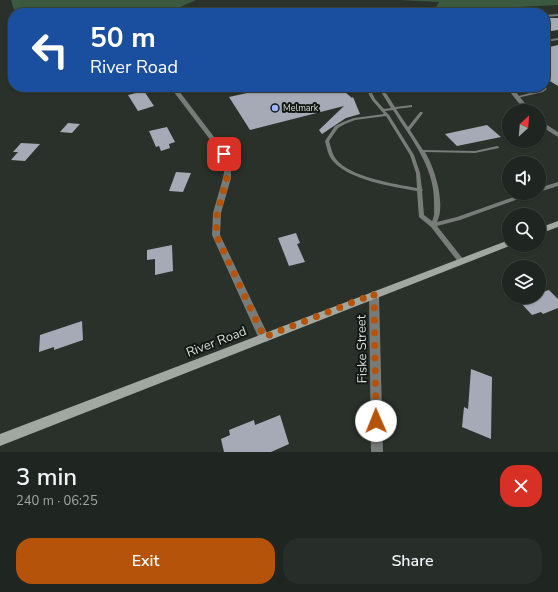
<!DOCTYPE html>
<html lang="en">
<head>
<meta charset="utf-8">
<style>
	body { margin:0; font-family:"Nunito Sans",sans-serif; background:#272d29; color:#f1f3f6; height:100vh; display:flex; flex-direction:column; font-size:15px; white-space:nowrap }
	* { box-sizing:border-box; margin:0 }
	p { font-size:13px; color:#a1a5a5 }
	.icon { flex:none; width:22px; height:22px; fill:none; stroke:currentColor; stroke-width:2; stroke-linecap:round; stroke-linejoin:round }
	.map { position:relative; height:452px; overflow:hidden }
	.drawer { display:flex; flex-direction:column; background:#1f2520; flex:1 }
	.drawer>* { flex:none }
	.banner { position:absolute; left:8px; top:8px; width:542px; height:84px; border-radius:16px; box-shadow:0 1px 3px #0004,0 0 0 1px #3c423e; background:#1a4fa0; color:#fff; overflow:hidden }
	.needle { width:26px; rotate:26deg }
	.tools { position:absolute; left:502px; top:104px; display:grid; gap:8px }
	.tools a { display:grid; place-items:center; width:44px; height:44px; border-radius:50%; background:#1f2520; box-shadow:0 1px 3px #0004,0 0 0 1px #3c423e; font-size:20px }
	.pin { position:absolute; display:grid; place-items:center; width:34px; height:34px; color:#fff; margin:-17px; border-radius:8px; box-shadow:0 2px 6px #0006 }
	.me { position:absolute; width:44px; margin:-22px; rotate:359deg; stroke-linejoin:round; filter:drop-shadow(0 0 3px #0008) }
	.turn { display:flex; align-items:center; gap:14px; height:84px; padding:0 16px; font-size:18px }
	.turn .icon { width:52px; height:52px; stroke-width:2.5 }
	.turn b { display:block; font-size:28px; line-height:34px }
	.round { display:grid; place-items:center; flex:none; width:42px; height:42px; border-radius:16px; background:#272d29 }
	.overview { display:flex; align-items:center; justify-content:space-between; height:68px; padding:0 16px }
	h1 { font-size:24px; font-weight:600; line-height:30px }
	.cta { display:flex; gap:8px; margin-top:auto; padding:8px 16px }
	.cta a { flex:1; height:46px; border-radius:16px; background:#b45309; color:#fff; font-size:16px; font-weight:600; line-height:46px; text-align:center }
	.cta a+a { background:#272d29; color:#f1f3f6 }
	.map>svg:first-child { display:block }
	.green { fill:#3b593f }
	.building { fill:#a5aab6 }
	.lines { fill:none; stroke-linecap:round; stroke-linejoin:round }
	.service { fill:#787c78; fill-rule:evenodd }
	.minor { fill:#787c78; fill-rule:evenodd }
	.secondary { fill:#a1a8a2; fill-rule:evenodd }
	.route { stroke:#b45309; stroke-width:7; stroke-dasharray:0 12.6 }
	.poi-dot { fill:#9bb4fd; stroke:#141815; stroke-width:1.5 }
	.labels { text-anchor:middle; stroke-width:4; stroke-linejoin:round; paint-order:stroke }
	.far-poi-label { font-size:9px; fill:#d9ded9; stroke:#141815; text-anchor:start }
	.near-street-label { font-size:13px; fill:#d9ded9; stroke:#141815 }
</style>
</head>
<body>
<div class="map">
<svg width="558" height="452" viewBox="0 0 558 452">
	<rect width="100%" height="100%" fill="#29312a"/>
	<path class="green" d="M11 0H196L167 13H15Z
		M399 0H558V5L517 7H436L439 2Z"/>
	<path class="building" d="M545 18H558V30L545 32Z
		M558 45V86L545 78V48Z
		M274 87H339L352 98 353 97 360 114 346 118 322 134 319 130 344 106 250 130 229 97Z
		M144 91 154 106 138 111 128 95Z
		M68 123 80 124 72 133 60 132Z
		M487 125 501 137 457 146 445 134Z
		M167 127 175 142 169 144 170 148 161 151 159 146 156 147 149 131Z
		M21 143 40 144 25 161 11 160 18 152H13Z
		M176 172 191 173 183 192 169 191Z
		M296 233 300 243 297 244 305 262 289 266 278 238Z
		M172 245 173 271 155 275V259L147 260V250Z
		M549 290 558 299V308L543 314 541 312 532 315 519 301 529 297H539V293Z
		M82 321 83 340 54 350V347L39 352 40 335Z
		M471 369 492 377 491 439 462 427 464 407 468 409Z
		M280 415 289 444 271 452H224L221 439 230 435 229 430 254 420 255 425Z"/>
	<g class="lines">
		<path class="service" d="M558 14V16L545 17V15Z
			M365 87H369L375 99 384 109 391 108 378 87H382L395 107 412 105V107L396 109 408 127 420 112H422L423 113 410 130 423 150 475 151 497 146 499 147V148L475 153 425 152C435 168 446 205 437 222L457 217 525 193H533L532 194 460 220 437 226 463 259 464 261 463 263 461 264 459 263 431 227 419 217 417 191C393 187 349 180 333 161 328 156 327 148 325 141L335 126 343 122 354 118 384 114 372 100ZM393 110C411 139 435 167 434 203 434 210 435 216 432 221L424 215 422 191 423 190 422 189 420 173 414 155 389 115 385 111ZM386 116 410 155 416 173 417 188C395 184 349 177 336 159 332 154 331 147 329 141L338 128 345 124 355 120Z
			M541 87H545L547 89 543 92 517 98 515 97 541 90 543 89Z
			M558 182V186L539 192V188Z"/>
		<path class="minor" d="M558 38V40L545 42V40Z
			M170 87H176L227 154 231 166V178L221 213 220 235 269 337 268 341 264 342 260 341 212 235 213 213 223 178 225 166 221 154Z
			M506 87H512L531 111H525Z
			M539 120 558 132V137L539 125Z
			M374 291 377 292 379 295 383 452H371L369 295 371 292Z"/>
		<path class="secondary" d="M558 221V227L539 234V228Z
			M509 240V245H512L0 446V434Z"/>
	</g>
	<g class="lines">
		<path class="route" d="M224 154 228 166 227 178 217 213 216 235 264 337 374 294 376 421"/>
	</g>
	<circle class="poi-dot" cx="275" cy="108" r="4"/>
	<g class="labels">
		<g class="far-poi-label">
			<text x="283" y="111">Melmark</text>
		</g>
		<g class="near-street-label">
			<text transform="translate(216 341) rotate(-21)" y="5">River Road</text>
			<text transform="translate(361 349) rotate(-91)" y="5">Fiske Street</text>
		</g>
	</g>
</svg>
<div class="tools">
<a><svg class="needle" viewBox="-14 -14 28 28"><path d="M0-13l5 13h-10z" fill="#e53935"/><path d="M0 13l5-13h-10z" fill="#a1a5a5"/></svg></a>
<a><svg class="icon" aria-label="sound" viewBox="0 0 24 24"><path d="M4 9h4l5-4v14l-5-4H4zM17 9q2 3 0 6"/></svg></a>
<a><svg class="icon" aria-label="search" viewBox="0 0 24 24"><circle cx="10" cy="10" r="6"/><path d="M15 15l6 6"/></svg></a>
<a><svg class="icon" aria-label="layers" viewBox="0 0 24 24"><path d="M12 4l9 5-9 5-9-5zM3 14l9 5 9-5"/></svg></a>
</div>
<div class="pin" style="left:224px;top:154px;background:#d93025"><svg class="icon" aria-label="arrive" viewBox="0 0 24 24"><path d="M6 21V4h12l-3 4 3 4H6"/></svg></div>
<svg class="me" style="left:376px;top:421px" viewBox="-20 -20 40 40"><circle r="19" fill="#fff"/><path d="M0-13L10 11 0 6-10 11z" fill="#b45309"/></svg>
<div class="banner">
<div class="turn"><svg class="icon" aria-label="left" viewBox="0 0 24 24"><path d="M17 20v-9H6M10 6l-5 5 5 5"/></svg><div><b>50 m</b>River Road</div></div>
</div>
</div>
<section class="drawer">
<div class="overview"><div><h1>3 min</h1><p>240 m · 06:25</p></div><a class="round" style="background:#d93025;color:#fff"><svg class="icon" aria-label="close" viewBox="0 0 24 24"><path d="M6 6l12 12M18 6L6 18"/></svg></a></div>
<div class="cta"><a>Exit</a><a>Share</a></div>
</section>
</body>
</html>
